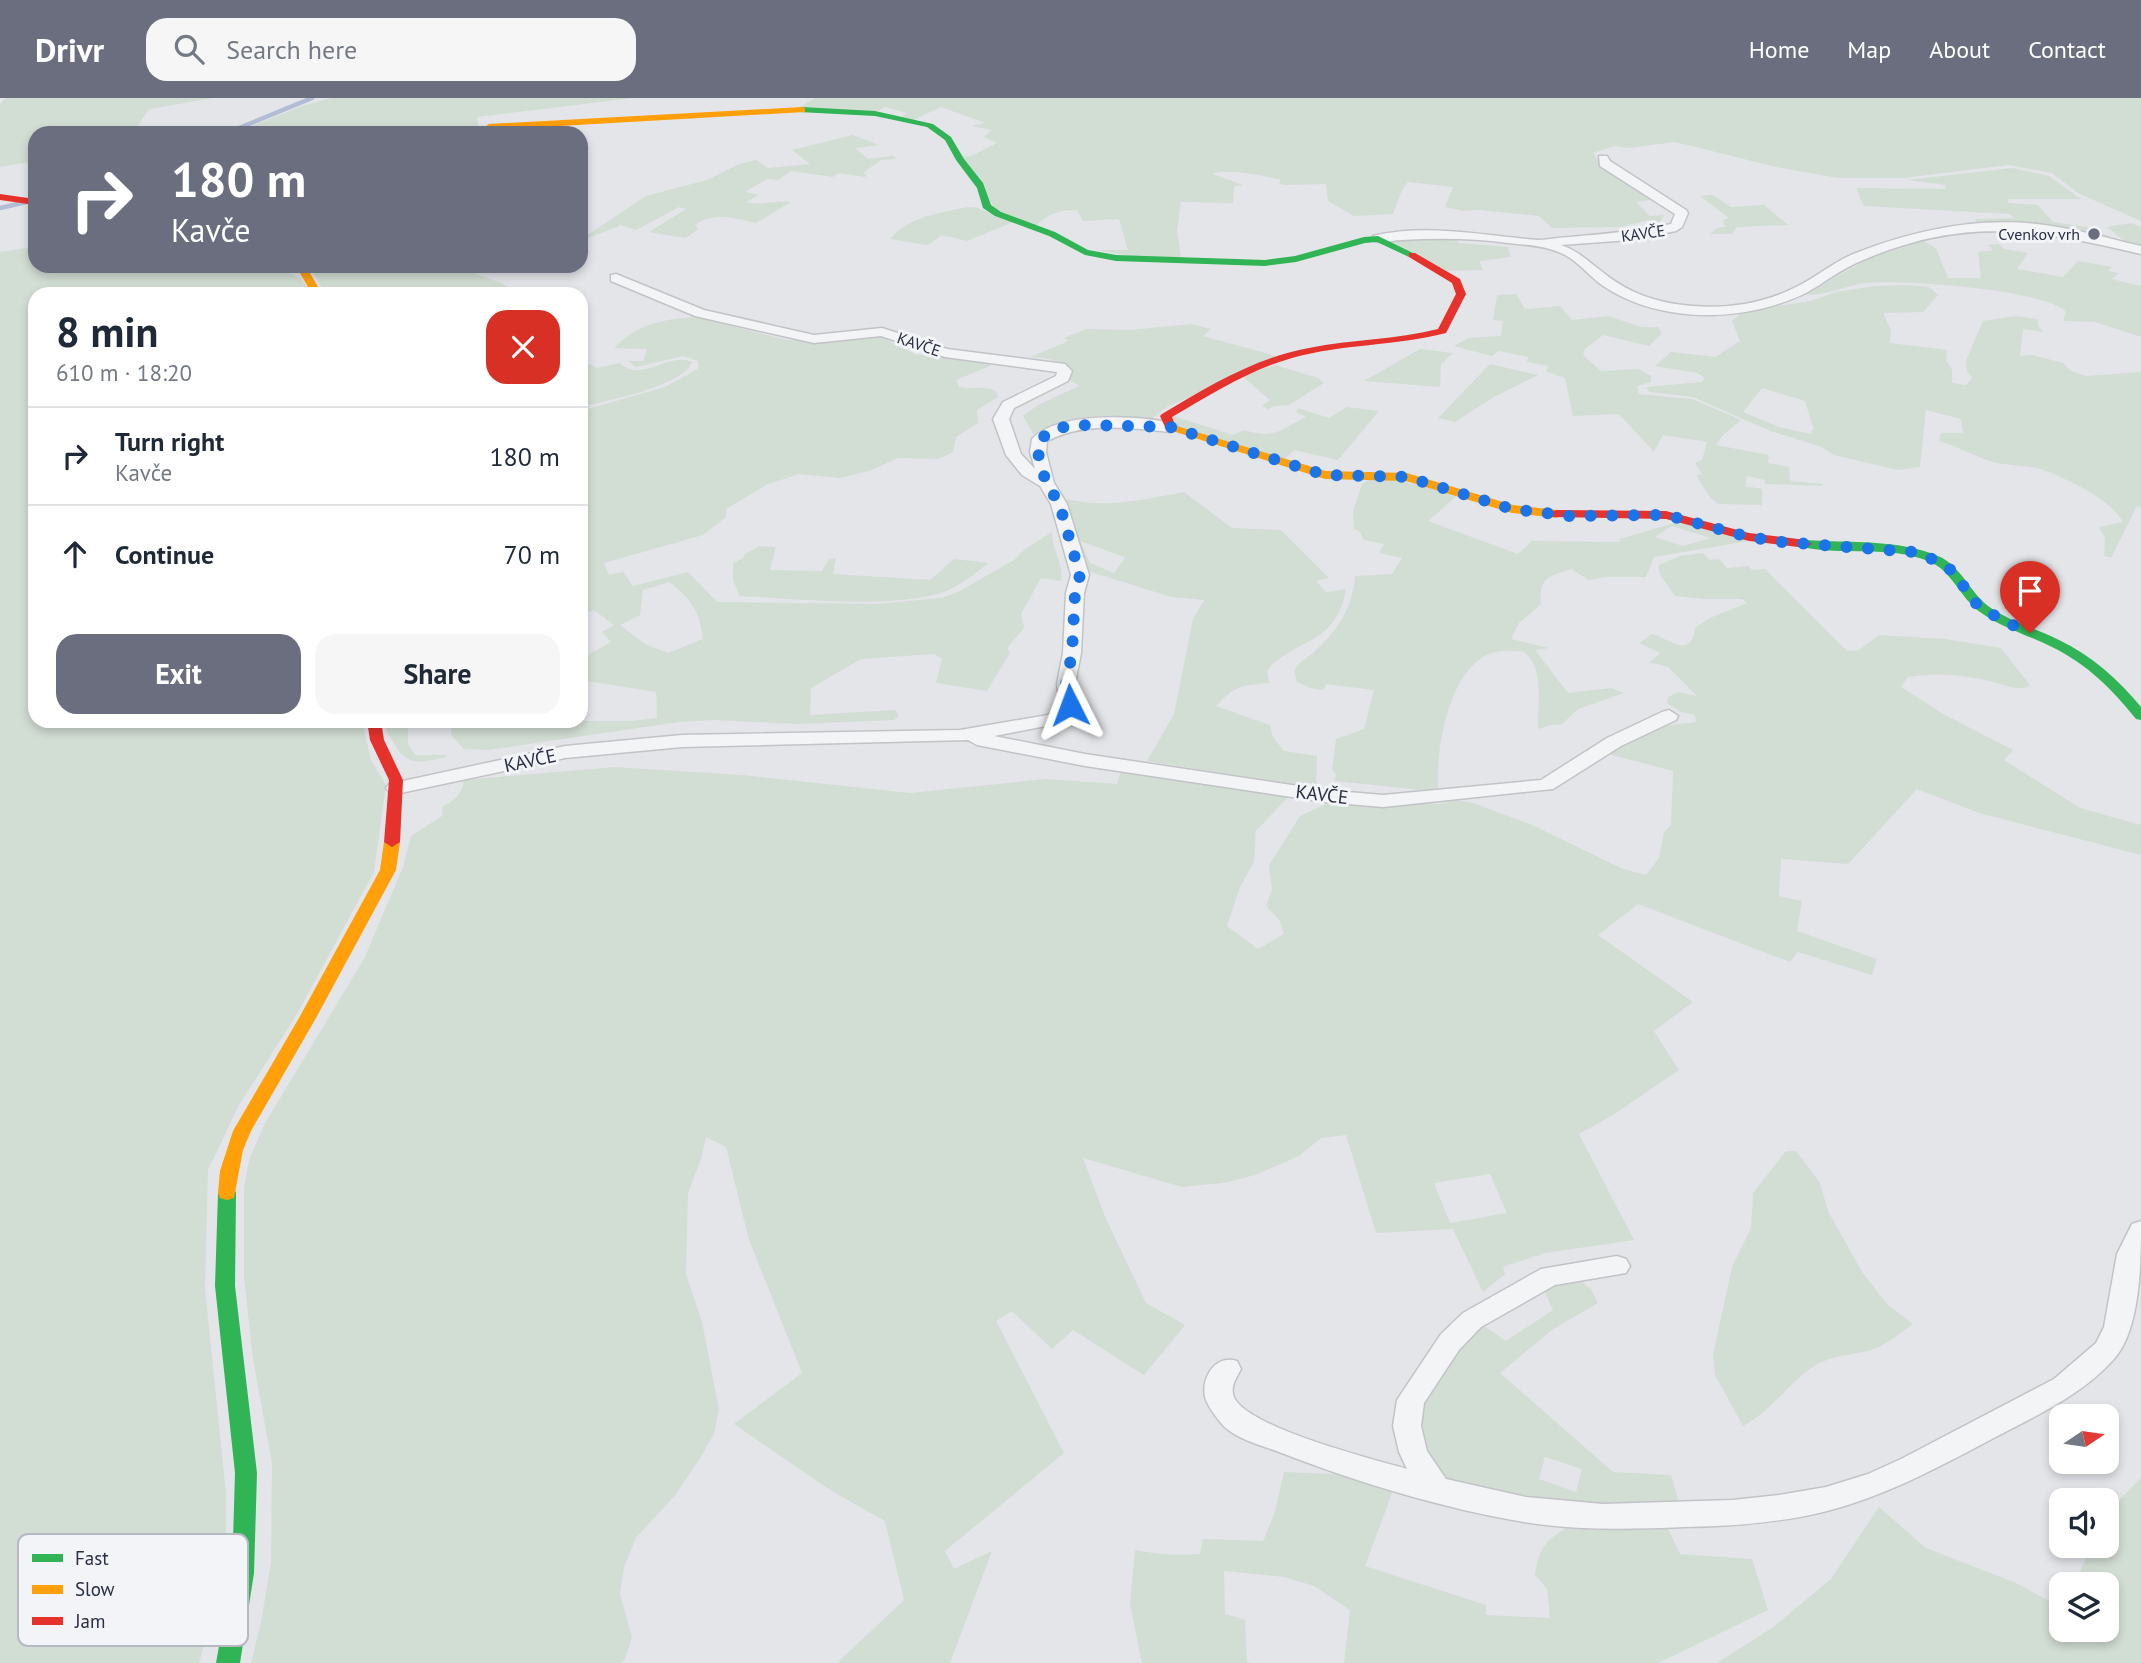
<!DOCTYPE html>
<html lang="en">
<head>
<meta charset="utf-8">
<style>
	body { margin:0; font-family:"PT Sans",sans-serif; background:#f6f6f7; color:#1f2937; height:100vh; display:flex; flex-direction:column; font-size:26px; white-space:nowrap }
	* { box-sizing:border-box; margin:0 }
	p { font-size:23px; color:#747a83 }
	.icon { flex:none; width:38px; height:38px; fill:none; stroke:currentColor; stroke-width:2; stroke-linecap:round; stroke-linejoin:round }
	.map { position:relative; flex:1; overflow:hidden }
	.details { position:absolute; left:28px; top:189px; width:560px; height:441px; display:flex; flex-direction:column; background:#fff; border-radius:21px; box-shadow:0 4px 10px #0003 }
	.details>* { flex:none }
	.guide { position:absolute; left:28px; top:28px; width:560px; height:147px; border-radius:21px; box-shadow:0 4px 10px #0003; background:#6a6e7e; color:#fff; overflow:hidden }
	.needle { width:46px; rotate:77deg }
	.fabs { position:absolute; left:2049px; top:1306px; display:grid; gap:14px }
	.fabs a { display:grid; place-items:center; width:70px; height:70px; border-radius:14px; background:#fff; box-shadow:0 4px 10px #0003; font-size:35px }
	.pin { position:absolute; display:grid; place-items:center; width:60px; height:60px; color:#fff; margin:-72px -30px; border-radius:50% 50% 50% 0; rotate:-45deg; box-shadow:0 0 7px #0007 }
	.pin .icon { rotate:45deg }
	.me { position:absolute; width:77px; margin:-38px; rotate:357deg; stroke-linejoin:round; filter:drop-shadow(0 0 5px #0008) }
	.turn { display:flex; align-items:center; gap:24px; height:147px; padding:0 28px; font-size:32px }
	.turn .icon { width:91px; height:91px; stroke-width:2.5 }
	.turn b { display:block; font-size:49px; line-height:60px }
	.round { display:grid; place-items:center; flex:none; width:74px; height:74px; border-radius:21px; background:#f6f6f7 }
	.summary { display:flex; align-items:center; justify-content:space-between; height:119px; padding:0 28px }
	h1 { font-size:42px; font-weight:800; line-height:52px }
	.button { display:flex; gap:14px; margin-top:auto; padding:14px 28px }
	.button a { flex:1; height:80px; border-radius:21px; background:#6a6e7e; color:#fff; font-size:28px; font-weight:800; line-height:80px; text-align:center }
	.button a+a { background:#f6f6f7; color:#1f2937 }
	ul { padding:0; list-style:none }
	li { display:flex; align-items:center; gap:21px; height:98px; padding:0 28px; border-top:2px solid #e0e1e3 }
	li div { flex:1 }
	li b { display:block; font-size:26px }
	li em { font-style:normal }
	header { display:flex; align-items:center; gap:42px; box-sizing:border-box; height:98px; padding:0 35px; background:#6a6e7e; color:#fff }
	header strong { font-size:33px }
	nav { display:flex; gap:38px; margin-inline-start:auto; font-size:24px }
	.search { width:490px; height:63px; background:#f6f6f7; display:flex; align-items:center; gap:18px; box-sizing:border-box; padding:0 24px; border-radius:21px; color:#747a83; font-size:26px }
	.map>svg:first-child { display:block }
	.green { fill:#d2ddd4; fill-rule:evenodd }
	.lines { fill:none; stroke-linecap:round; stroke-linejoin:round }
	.stream { stroke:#b2bcd5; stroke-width:4.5 }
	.street-casing { stroke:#c2c3c7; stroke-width:3 }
	.street { fill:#f3f4f6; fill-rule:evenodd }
	.fast { fill:#30b455; fill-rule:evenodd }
	.slow { fill:#ff9f0a; fill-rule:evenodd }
	.jam { fill:#e5322d; fill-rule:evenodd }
	.route { stroke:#1a73e8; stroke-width:12; stroke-dasharray:0 21.6 }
	.poi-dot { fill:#6a6e7e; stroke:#f2f4f8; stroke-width:2.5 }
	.labels { text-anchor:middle; stroke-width:6; stroke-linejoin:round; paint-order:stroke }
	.far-street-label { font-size:16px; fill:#292e44; stroke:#f2f4f8 }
	.far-poi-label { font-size:16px; fill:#292e44; stroke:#f2f4f8; text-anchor:end }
	.street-label { font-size:19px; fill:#292e44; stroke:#f2f4f8 }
	.key { fill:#f2f4f8; stroke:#b6b9c2; stroke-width:2 }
	.key-label { font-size:19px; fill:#292e44 }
</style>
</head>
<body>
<header>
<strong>Drivr</strong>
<div class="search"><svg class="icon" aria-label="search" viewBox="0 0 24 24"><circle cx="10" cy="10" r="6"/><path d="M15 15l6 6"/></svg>Search here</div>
<nav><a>Home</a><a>Map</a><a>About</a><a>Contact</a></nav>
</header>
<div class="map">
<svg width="2141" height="1565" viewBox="0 0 2141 1565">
	<rect width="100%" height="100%" fill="#e4e5e9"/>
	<path class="green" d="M6 0H213L149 11 133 35H35V59L29 64 0 69V6Z
		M331 0H633L477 19 479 33 457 35H234L302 8Z
		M815 0H2141V123L2078 95 2052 75 2009 67 1903 80H1838L1776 69 1675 44 1628 50 1615 48 1593 55 1601 66 1650 102 1636 104 1650 118 1664 117 1658 127 1649 122 1620 129 1552 130 1539 118 1480 112 1463 113 1445 109 1453 89 1408 84 1402 92 1393 116 1354 118 1328 103 1326 86 1283 87 1279 85 1281 82C1267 78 1224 70 1213 76L1243 87 1234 88 1233 105 1181 104 1177 133 1181 159H1137L1097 152H1128L1119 121 1083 123 1077 112C1059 112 1049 115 1036 128L997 113 959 59 971 58 997 45 984 39 992 32 971 28 985 25 941 9 911 23 900 20 907 15 885 9 872 16 798 10Z
		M853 37 879 47 855 50 868 61 894 58 896 61 881 62 863 75 867 77 865 79 839 75 833 79 791 73 778 82 767 81 745 94 759 97 746 104C762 108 774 102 791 104L756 125C735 121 714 113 695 127L698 131 686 140 649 134 686 111 679 109 636 132 621 127 581 143V134L589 136 646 98 707 82 739 66 756 62 768 70 810 66 792 52Z
		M2012 70 2049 78 2081 101H2007L2009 105 2038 107 2053 124 2092 130 2110 139 2109 140 1969 127 1966 124H1976L1975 121 2014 120 2010 116 1864 108 1856 90 1946 91 1945 87 1907 82Z
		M1713 97 1731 109 1764 107 1788 127 1737 129 1732 136H1710L1717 130 1725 129 1723 122 1729 120 1700 98Z
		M968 109H975L1013 124 967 143 942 137 928 147 890 141C910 118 940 115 968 109Z
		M2131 125 2141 129V151L2131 148 2107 129Z
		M1405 139 1457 141 1458 145 1508 149 1511 159 1479 163 1483 172 1441 173 1392 146 1393 140Z
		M1923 143 1936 150 1948 180H1981L1978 154 1993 152 1988 147 1999 146 2004 151 2028 155 2017 171 2063 179 2078 163 2112 169 2108 173 2119 175 2112 181 2141 188V239L2095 224 2063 223 2066 214C2045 191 1898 181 1864 185 1850 187 1816 200 1806 196L1870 160Z
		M35 149V168H289L292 170 289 175 302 181 311 196H35V623H362L371 662 386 687 374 774 297 916 239 1007 208 1072 205 1190 226 1396V1464L199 1565H0V154Z
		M309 168H476V176L502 185 511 191V196H326Z
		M1907 187 1929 189 1938 197 1923 214 1883 215 1891 232 1890 245 1947 252 1946 263C1954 270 1952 276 1952 285L1966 287 1972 280 1967 273 1966 263 1983 223 2015 218 2038 221V228L2044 234 2023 231 2020 258 2032 257 2063 265 2071 273 2086 278 2141 274V409L2137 408 2111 460 2104 458 2105 440 2099 429 2123 424C2112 402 2066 380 2043 372 2029 367 2006 368 1989 363 1972 357 1957 348 1939 343L1941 335H1963L1961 321 1926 312 1920 369 1898 372 1834 357 1822 349 1768 332 1693 299 1650 294 1647 291V289L1702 284 1705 280 1697 275 1655 268 1671 254 1715 259 1740 243 1732 223 1744 213 1811 203 1836 194 1875 188ZM1762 290 1805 303 1813 329 1811 336 1779 329 1743 314Z
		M1516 196 1525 211 1560 208 1572 222 1608 218 1642 229H1658L1662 235 1649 248 1603 237 1585 251 1583 257 1601 273 1638 271 1651 278V284L1637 288 1639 296 1692 301 1741 322 1723 337 1716 347 1769 357 1768 365 1789 369 1790 383 1823 386 1822 388 1764 386 1765 382 1747 378 1745 388 1762 391V407L1718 406 1709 398 1696 377 1702 376 1695 365 1702 362 1707 344 1663 337 1654 354 1619 316 1573 318 1565 280 1546 273 1549 268 1527 264 1528 259 1499 253 1492 258 1454 248 1468 240 1501 238 1503 223 1493 222 1497 197Z
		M696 219 787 242 811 243 876 236 914 256 989 262 990 268 956 282 959 289C972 292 983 287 996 293L998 299 977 312 978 325 956 339 953 354 938 361 898 360 872 372 840 380 799 376 766 387 726 411V419L703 437 604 465 609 477 623 474 633 488 688 474 717 504 877 506 941 500 958 494 1014 462 1025 451 1052 434C1051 452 1064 464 1061 483L1041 480 1021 516 1024 530 1007 550 1010 555 987 593 936 585 942 561 934 556 861 561 811 590 810 617 895 612 899 618 894 622 796 626 713 622 679 624 488 652 464 651 451 637 452 623H632L657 620 656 594 581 582V561L611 544 602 534 614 527 594 512 581 517V313L665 289 698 271V263L683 258 636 269 628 263H643L647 251 614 250C637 226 663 221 696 219ZM670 484C692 503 699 511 703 541L668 555 645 546 620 527 640 517 643 492Z
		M1192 226 1211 231 1203 238 1279 259 1167 309 1149 323 1133 325 1136 319 1124 318 1123 324C1100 324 1049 320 1034 337L1023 318 1038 307 1079 288 1068 281 1074 273C1061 262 1047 260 1030 259L1069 243 1064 240 1086 231 1130 232Z
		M1420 251 1453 255 1441 266 1440 289 1364 283Z
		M581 262 597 270 619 265C643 286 668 253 692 264 684 288 605 303 581 309Z
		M1490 266 1538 277 1494 299 1455 324 1438 320Z
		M1275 267 1318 280 1324 285 1289 307 1275 308 1268 311 1262 308 1270 302 1242 278Z
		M1347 309 1379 313 1338 362 1294 352 1283 363 1180 332 1170 317 1233 337 1244 332C1276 342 1281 331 1306 319L1296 314 1298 310 1329 320Z
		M1391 380 1458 397 1428 423 1518 456 1532 443 1620 444V441L1678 424 1748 443 1654 459 1646 479H1605L1589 482 1571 471C1548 479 1539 479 1541 506L1519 525 1511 541 1549 550 1535 552 1568 595 1611 590 1624 595 1578 611 1561 627H1552L1538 631C1537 607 1546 568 1522 553 1514 553 1503 552 1495 554 1449 566 1436 651 1438 690L1421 692 1335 683 1336 676 1332 672 1336 641 1364 631 1374 592 1326 586 1323 592 1310 590 1297 584 1294 573C1299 563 1306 561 1314 554 1337 533 1353 510 1355 478L1392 476 1402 460 1379 455 1384 446 1364 442 1359 433 1354 431 1353 413 1362 386 1371 381ZM1672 428 1711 440 1683 448 1655 439Z
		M1184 394 1232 430 1281 432 1329 480 1316 483 1326 494 1346 491C1337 547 1296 540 1267 572L1269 585C1241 587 1235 588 1216 608L1270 627 1273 639 1284 653 1317 658 1316 690 1147 663 1174 616 1193 521 1204 502 1171 499 1085 472 1069 422 1067 401C1103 411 1147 401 1184 394ZM1080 443 1124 459 1125 460 1114 475 1090 465Z
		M759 448 776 449 770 472 822 473 829 461 836 460 833 476 930 482 954 461 989 465C975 475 960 488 944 494 896 511 794 501 740 498L733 482V465L743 460 745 456Z
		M1703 455 1710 462 1719 461 1727 470 1748 468 1752 472 1765 471 1847 553 1859 552 1879 537 1945 541 2001 550 2030 587C2020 594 2009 588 1997 585 1966 577 1939 574 1908 579L1901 589 1943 616 2013 652 2004 662 2080 710 2141 727V757L1979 715 1917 691 1848 766 1781 761 1779 798 1802 803 1797 833 1877 861 1872 877 1798 854 1790 864 1638 806 1598 837 1693 904 1654 933 1679 972 1613 1017 1579 1036 1634 1142 1545 1155 1503 1169 1505 1176 1483 1194 1453 1131 1376 1135 1346 1037 1321 1040 1299 1058 1255 1077 1223 1085 1182 1089 1083 1060 1106 1121 1146 1205 1185 1227 1144 1277 1073 1232 1052 1251 1012 1213 996 1223 1064 1355 945 1453 954 1471 992 1453 950 1565H837L904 1502 885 1423 830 1392 734 1326 802 1275 749 1142 726 1049 706 1039 701 1061 688 1095 686 1176 702 1224 719 1311 714 1336 699 1362 676 1396 636 1440 624 1469 620 1496 632 1539 625 1561 621 1565H251L261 1524 271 1465 272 1366 253 1261 244 1179V1090L249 1062 265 1025 364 861 403 769 411 738 442 718 443 708C455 703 462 696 464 682L614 669 742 677 910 695 1046 681 1117 686 1121 673 1290 697 1256 733 1254 764 1240 789 1227 828 1258 851 1284 836 1280 823 1266 808 1272 792 1269 767 1300 718 1337 701 1440 706 1455 702 1473 705 1532 727 1623 771 1646 777 1659 760 1664 734 1671 727 1673 673 1608 656 1662 628 1696 624 1695 617 1681 614 1667 605 1668 599 1678 594 1697 598 1668 569 1649 564 1661 555 1639 545 1652 536C1670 541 1691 562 1695 530L1710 520 1747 505 1742 501H1704L1675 498 1660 477 1659 467 1680 458ZM1490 1076 1507 1115 1450 1125 1434 1085Z
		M385 623H408V646L415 657H446L447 659C421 664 407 670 393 644 389 637 385 631 385 623Z
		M1786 1053H1796L1820 1085 1828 1113 1862 1174 1887 1206 1913 1226C1903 1233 1892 1242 1881 1248 1860 1258 1835 1255 1814 1268 1787 1286 1772 1313 1743 1328L1715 1277 1713 1257 1732 1169 1751 1130 1753 1095Z
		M1568 1172 1591 1191 1598 1205 1553 1231 1500 1275 1613 1374 1671 1377 1680 1408 1553 1410 1427 1382 1405 1301 1480 1225 1506 1243 1553 1212 1537 1178ZM1545 1359 1582 1371 1576 1394 1539 1381Z
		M1284 1374 1332 1376 1343 1374 1394 1390 1365 1468 1486 1507V1517L1550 1520 1547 1491 1535 1477C1539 1449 1547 1441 1571 1427L1664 1422 1680 1456 1752 1461 1768 1512 1658 1565H1344L1350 1512 1314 1488 1284 1479 1224 1473 1225 1516 1245 1522 1247 1564 1255 1565H1142L1130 1506 1135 1452C1157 1456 1177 1458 1200 1456L1203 1441 1263 1443 1274 1417Z
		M2141 1380V1565H1717L1772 1530 1831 1481 1879 1409 1926 1450 2016 1485 2053 1505 2061 1496 2062 1531H2107V1486H2072L2077 1480 2092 1447H2107V1414Z"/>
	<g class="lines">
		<path class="stream" d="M227 35 312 0
			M0 110 35 102"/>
		<g class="street-casing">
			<path id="street" d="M1599 58H1607L1610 63 1686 112 1688 115 1682 129 1676 133 1630 142 1561 147C1579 153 1590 165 1605 176 1630 196 1661 206 1693 208 1728 211 1765 205 1796 189 1815 180 1831 166 1851 157 1909 133 1975 119 2037 126 2072 130 2107 140 2141 148V156C2036 131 1964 118 1861 163 1841 171 1824 185 1806 195 1777 209 1745 216 1713 217 1675 218 1633 209 1602 187 1589 178 1579 164 1565 157 1548 148 1527 147 1508 145 1473 140 1437 140 1402 142 1392 142 1379 147 1372 141L1373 138C1428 125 1484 138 1539 142 1547 142 1560 139 1570 139 1604 136 1637 133 1671 126L1675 116 1600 68Z
				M616 176 704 212 814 237 882 230 947 251 1065 266 1072 273 1068 283 1014 310 1009 321 1021 356 1035 371 1030 354 1032 341C1057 313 1142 317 1175 326L1178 329 1170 334C1129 330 1085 323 1047 343L1046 354 1054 385 1067 406 1089 477 1084 495 1081 555 1075 586 1079 607 1062 625 994 638 1085 656 1325 692 1383 697 1541 682 1607 640 1662 614 1669 612 1678 618 1676 622 1621 648 1553 691 1383 709 1325 704 1085 668 977 647 968 642 682 649 565 660 396 696 389 694 386 690 389 686 565 648 682 637 960 632 1048 617 1060 606 1057 586 1063 555 1066 495 1071 477 1051 406 1040 388 1022 377 1006 357 993 321 1003 304 1056 278 1057 274 945 259 881 238 814 245 695 218 611 183V177Z
				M2141 1123C2141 1162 2141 1231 2114 1261 2080 1299 2033 1319 1990 1342 1937 1370 1885 1398 1827 1413 1780 1425 1732 1428 1685 1429 1631 1431 1578 1433 1524 1424 1441 1410 1357 1384 1279 1354 1260 1347 1233 1340 1221 1325 1216 1319 1207 1307 1205 1299 1201 1279 1216 1256 1237 1263L1241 1271C1237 1279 1231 1287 1233 1296 1239 1328 1376 1362 1407 1371L1399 1354 1393 1328 1397 1302 1441 1236 1463 1215 1541 1171 1617 1158 1626 1161 1630 1168 1626 1175 1555 1187 1481 1229 1459 1252 1424 1305 1421 1328 1427 1353 1446 1381 1526 1399 1603 1406 1733 1402 1779 1397 1826 1389 1868 1376 1901 1361 2054 1281 2096 1245 2104 1229 2117 1156 2132 1126Z"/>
		</g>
		<use href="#street" class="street"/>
		<path class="fast" d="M802 9 875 13 933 26 951 39 964 61 983 85 991 107 1001 114 1055 134 1088 152 1116 157 1265 162 1295 158 1364 139 1378 138 1417 157 1409 159 1377 144 1365 145 1296 164 1265 168 1116 163 1085 157 1049 138 995 118 983 110 977 90 956 62 945 42 927 29 875 18 799 14V10Z
			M1806 442C1849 445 1898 441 1938 458 1962 468 1970 496 1991 510 2012 524 2036 531 2059 542 2092 558 2118 581 2141 609V622L2136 621C2112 591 2087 566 2052 549 2028 537 2002 530 1980 514 1960 500 1952 472 1928 463 1888 447 1843 458 1802 449L1800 446Z
			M227 1088 234 1090 236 1095 235 1188 257 1375 254 1475 240 1565H216L232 1475 235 1375 215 1188 218 1095 220 1090Z"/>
		<path class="slow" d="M802 9 805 10V14L489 32 485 29 489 26Z
			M296 168H306L322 196H312Z
			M1170 326 1326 373 1407 375 1513 407 1557 412 1563 416 1557 420 1512 415 1406 383 1325 381 1166 331 1164 329Z
			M392 739 400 744 396 772 316 920 251 1033 243 1052 234 1100 227 1102 220 1100 218 1095 220 1073 233 1033 299 920 380 772 384 744Z"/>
		<path class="jam" d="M0 96 35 101V107L0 102Z
			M1409 155H1415L1460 181 1466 196 1446 235C1395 248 1342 246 1292 260 1249 272 1210 297 1172 319L1176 329 1166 331 1160 318 1162 316C1209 288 1255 260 1309 250 1352 241 1396 242 1438 231L1456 196 1452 185 1409 159Z
			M1557 412 1666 413 1749 435 1806 442 1812 446 1806 450 1749 443 1666 421 1553 419V413Z
			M367 623H381L384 642 403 682 400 744 392 749 384 744 389 682 370 642Z"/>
	</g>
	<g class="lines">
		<path class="route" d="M1070 607 1066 586 1072 555 1075 495 1080 477 1059 405 1046 385 1038 355 1040 341 1057 330 1079 327 1170 329 1325 377 1407 379 1512 411 1570 418 1666 417 1749 439 1782 444 1914 454 1937 463 1954 474 1974 504 1998 520 2030 535"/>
	</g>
	<circle class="poi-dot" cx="2094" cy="136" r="7"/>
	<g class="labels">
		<g class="far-street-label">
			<text transform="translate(1643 135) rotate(-8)" y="6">KAVČE</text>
			<text transform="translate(919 246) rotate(19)" y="6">KAVČE</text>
		</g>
		<g class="far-poi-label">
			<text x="2080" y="142">Cvenkov vrh</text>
		</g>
		<g class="street-label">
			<text transform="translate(530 662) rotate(-12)" y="7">KAVČE</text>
			<text transform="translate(1322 696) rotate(7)" y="7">KAVČE</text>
		</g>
	</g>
	<rect x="18" y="1436" width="230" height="112" rx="10" class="key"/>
	<rect x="32" y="1456" width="31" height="8" fill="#30b455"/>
	<rect x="32" y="1487" width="31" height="9" fill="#ff9f0a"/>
	<rect x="32" y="1519" width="31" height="8" fill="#e5322d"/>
	<g class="key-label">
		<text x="75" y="1467">Fast</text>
		<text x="75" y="1498">Slow</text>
		<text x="75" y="1530">Jam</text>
	</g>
</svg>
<div class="fabs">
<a><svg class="needle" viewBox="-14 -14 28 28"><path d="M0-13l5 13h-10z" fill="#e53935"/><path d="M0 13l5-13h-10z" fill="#747a83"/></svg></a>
<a><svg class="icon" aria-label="sound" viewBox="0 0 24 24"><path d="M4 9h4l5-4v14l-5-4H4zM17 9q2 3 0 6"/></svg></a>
<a><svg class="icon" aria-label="layers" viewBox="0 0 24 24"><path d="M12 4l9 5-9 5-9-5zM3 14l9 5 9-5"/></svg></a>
</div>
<div class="pin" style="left:2030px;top:535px;background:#d93025"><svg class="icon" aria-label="arrive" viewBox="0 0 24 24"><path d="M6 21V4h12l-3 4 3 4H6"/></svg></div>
<svg class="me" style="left:1070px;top:607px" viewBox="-20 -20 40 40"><path d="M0-17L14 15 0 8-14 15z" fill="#1a73e8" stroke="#fff" stroke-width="4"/></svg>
<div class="guide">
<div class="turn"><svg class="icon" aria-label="right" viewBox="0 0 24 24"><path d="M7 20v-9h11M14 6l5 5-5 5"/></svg><div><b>180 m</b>Kavče</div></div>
</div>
<section class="details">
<div class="summary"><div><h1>8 min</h1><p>610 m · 18:20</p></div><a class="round" style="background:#d93025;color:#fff"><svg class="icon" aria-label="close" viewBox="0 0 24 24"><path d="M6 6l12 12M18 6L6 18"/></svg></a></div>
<ul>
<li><svg class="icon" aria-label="right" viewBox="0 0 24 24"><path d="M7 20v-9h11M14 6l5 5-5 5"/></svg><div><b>Turn right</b><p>Kavče</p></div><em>180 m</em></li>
<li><svg class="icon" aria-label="ahead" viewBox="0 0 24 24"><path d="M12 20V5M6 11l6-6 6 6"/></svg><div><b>Continue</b></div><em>70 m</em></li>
</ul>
<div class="button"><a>Exit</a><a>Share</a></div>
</section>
</div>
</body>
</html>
